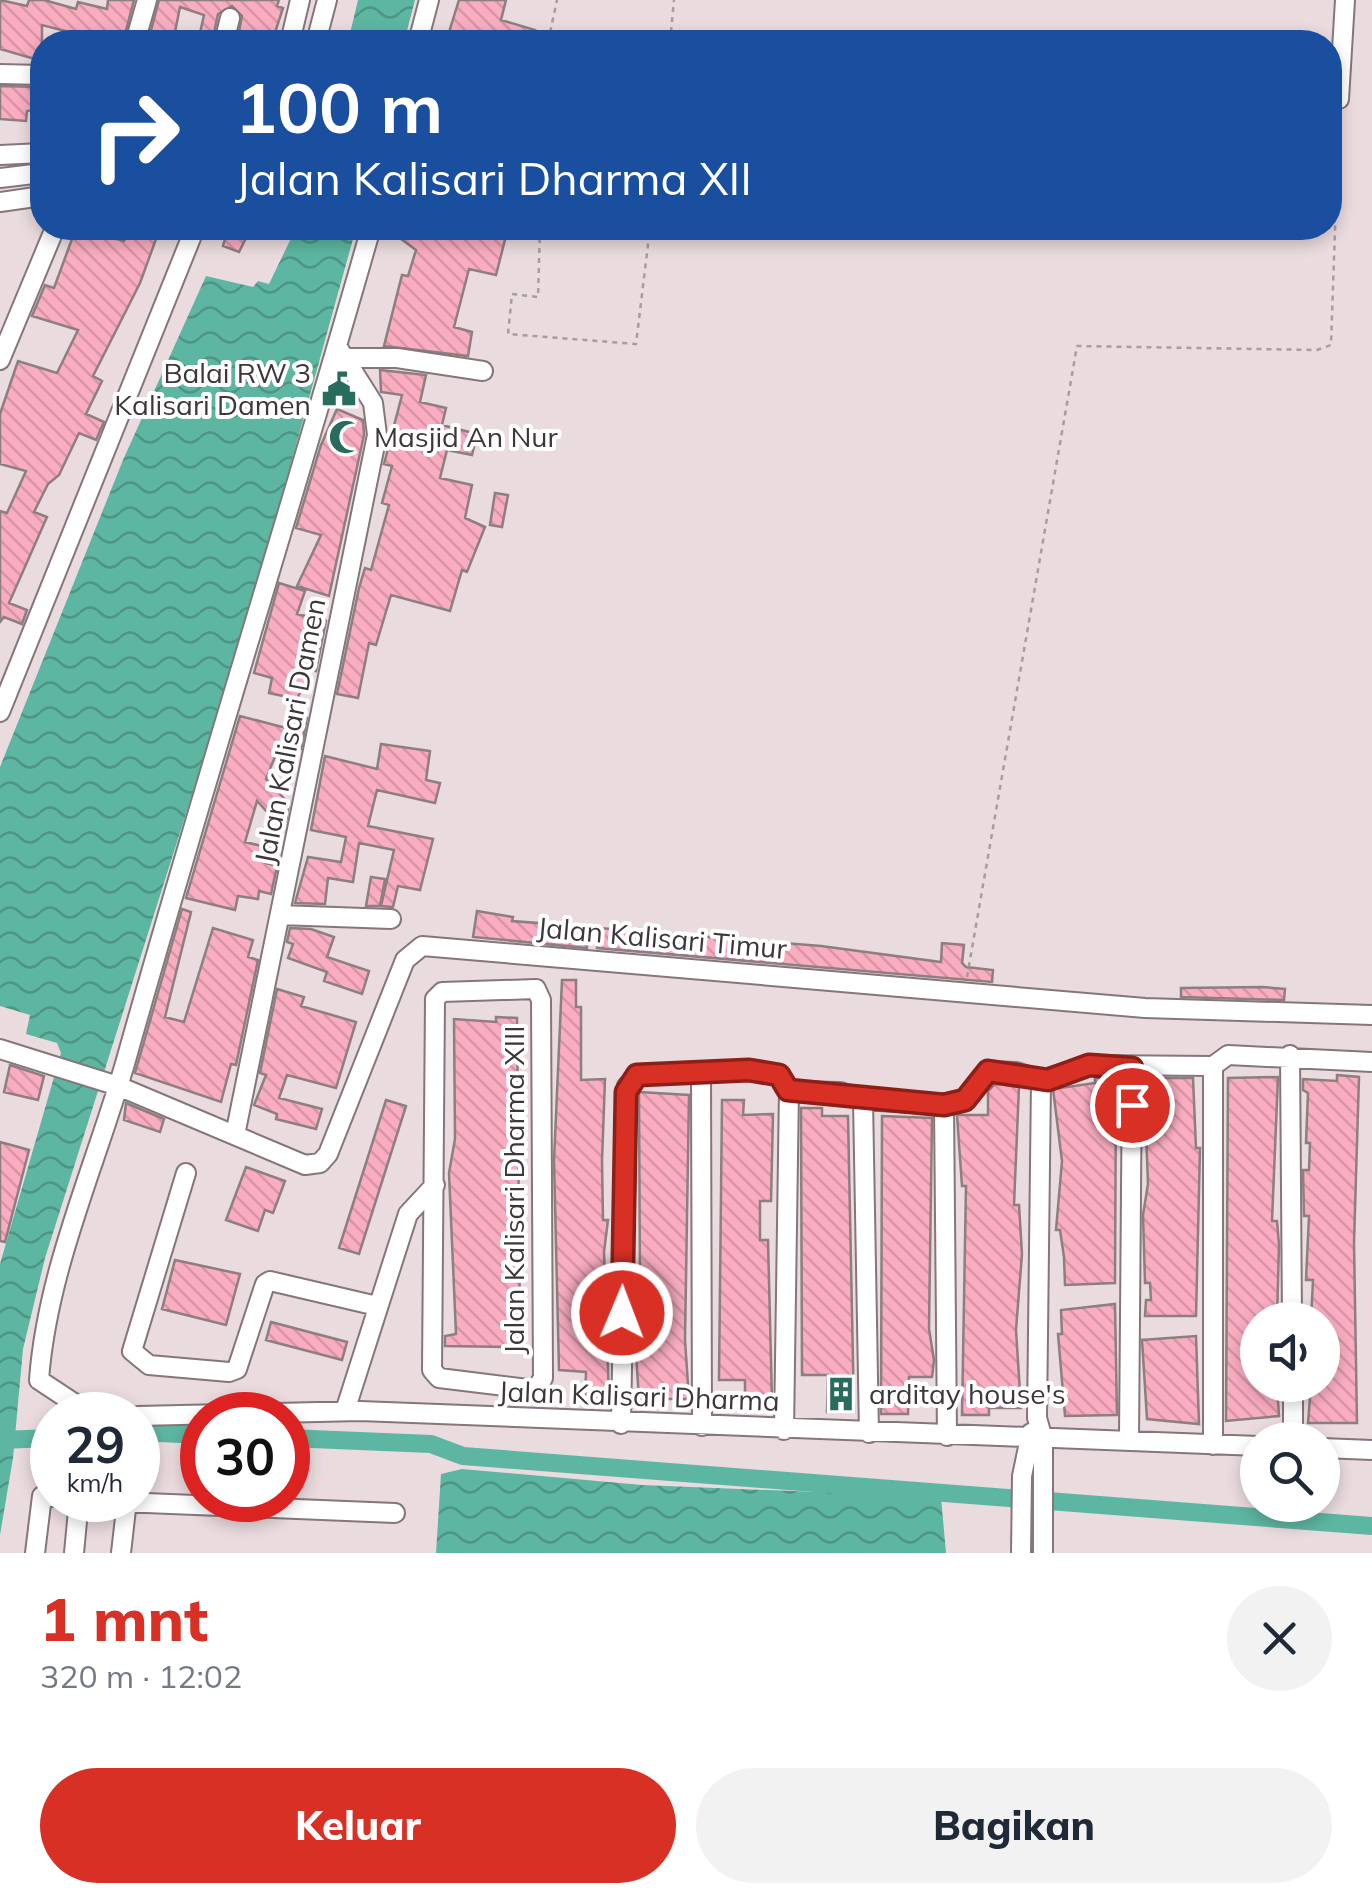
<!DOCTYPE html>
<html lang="id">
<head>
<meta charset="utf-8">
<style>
	body { margin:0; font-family:Mulish,sans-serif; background:#f2f2f3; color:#1f2937; height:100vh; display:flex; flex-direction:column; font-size:38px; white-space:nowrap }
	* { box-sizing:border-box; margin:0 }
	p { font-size:32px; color:#747a83 }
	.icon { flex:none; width:55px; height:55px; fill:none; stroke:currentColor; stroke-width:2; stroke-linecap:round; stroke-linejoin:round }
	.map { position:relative; height:1553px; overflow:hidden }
	.drawer { display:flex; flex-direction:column; background:#fff; flex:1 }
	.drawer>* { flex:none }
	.top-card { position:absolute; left:30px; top:30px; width:1312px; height:210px; border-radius:40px; box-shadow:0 5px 15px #0003; background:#1a4fa0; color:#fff; overflow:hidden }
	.buttons { position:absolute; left:1240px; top:1302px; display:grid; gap:20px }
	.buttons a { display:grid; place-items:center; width:100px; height:100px; border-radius:50%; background:#fff; box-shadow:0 5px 15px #0003; font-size:50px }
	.speed { position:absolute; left:30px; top:1392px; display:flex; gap:20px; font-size:50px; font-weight:700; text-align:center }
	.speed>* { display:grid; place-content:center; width:130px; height:130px; border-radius:50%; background:#fff; box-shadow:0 5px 15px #0003; line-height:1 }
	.speed small { font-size:25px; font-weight:400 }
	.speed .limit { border:15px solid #d22; background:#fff; color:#111 }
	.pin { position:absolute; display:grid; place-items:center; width:85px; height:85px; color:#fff; margin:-42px; border:5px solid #fff; border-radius:50%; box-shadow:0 2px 10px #0007 }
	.me { position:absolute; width:110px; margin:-55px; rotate:1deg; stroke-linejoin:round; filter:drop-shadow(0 0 8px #0008) }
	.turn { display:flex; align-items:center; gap:35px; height:210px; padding:0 40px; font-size:45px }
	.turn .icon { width:130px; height:130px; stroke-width:2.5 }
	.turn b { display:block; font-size:70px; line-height:85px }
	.round { display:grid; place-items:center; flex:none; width:105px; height:105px; border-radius:52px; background:#f2f2f3 }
	.overview { display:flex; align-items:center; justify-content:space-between; height:170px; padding:0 40px }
	h1 { font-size:60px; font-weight:800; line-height:75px; color:#d93025 }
	.button { display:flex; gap:20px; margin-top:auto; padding:20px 40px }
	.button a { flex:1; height:115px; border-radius:60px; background:#d93025; color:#fff; font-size:40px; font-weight:800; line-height:115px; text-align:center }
	.button a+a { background:#f2f2f3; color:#1f2937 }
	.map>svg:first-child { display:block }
	.water { fill:url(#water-waves) }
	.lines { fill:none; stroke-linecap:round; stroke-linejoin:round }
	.canal { stroke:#5db6a2; stroke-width:18 }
	.building { fill:url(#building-back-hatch); stroke:#8c7e81; stroke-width:2.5 }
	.minor-casing { stroke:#857679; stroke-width:22 }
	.path { stroke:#a89c9f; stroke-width:2.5; stroke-dasharray:5 5; stroke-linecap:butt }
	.minor { stroke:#fff; stroke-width:18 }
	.route-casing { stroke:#8d1f18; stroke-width:25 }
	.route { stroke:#d93025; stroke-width:18 }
	.labels { text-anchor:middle; stroke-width:8; stroke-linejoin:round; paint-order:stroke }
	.poi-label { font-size:28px; fill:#3e3739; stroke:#fff; text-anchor:start }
	.street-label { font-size:28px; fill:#3e3739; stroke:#fff }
</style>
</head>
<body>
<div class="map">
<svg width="1372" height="1553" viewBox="0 0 1372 1553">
	<defs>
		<pattern id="water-waves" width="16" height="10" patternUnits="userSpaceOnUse" patternTransform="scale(2.5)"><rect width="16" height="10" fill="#5db6a2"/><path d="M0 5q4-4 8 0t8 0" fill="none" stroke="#4e9585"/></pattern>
		<pattern id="building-back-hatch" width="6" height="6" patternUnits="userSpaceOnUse" patternTransform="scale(2.5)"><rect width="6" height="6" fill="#faadc0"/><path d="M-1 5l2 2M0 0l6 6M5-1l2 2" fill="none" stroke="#d795a6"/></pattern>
	</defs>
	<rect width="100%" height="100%" fill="#eadbde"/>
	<path class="water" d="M358 0H415L404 42H348Z
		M296 228H356L250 612 45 1258 23 1349 13 1458 0 1535V1264L61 1053 57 1043 26 1034 30 1015 0 1006V767L123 460 206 276 253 287 258 281 269 284Z
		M462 1469 642 1485 941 1497 946 1553H436L441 1474Z"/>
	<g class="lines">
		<path class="canal" d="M138 1432 202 1435
			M288 1438 431 1444 463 1456 1372 1526
			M0 1440 52 1438"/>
	</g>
	<path class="building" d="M0 0 27 6 29 0H44L76 9 78 2 107 9 108 0H134L123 42H70L73 33 42 25V61L0 49Z
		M159 0H279L277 6 283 8 272 42 242 39 237 42 242 16 232 6 218 14 212 42H198L204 15 180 7 173 42H148Z
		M459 0H506L501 20 535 30 531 42H510L511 39 480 32 477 42H446Z
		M0 86 42 87V109L27 111 26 121 0 119Z
		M76 228 124 241 130 228H160L140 283 93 376 102 381 86 414 104 422 96 440 79 433 59 475 48 484 34 512 47 517 9 603 27 610 22 624 4 617 0 622V511L7 513 26 471 0 464V414L18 361 57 373 78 330 32 316 45 285 54 288Z
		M237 228H251L239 252 223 246 227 232 234 234Z
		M386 228H508L496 275 469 269 454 327 472 332 468 356 384 346 402 275 408 276 416 250Z
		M380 370 426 375 420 402 446 408 442 425 477 434 472 455 447 450 440 478 472 485 465 518 485 527 467 572 462 570 450 611 391 595 376 645 369 643 358 698 337 694 359 588 365 568 371 570 389 505 382 503 392 466 384 464 402 395 381 392Z
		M337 409 363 420 364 435 329 596 297 586 321 535 296 528 321 445Z
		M495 493 508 495 502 527 490 525Z
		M279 583 305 591 297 614 326 621 316 671 311 669 297 699 269 693 272 678 254 673Z
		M290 713 307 718 301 749 280 744 266 779 289 804 286 821 280 826 257 801 245 842 270 848 266 863 277 866 271 894 259 891 258 899 238 896 235 910 186 898 240 716 286 728Z
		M381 744 430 751 426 780 440 783 435 803 377 790 368 826 433 839 420 890 398 886 393 907 381 906 394 850 359 843 353 882 328 878 325 904 295 903 308 857 341 862 346 837 311 830 325 756 377 769Z
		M371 877 385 879 380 906H366Z
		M182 909 191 912 165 1017 184 1022 213 928 253 940 248 957 258 960 236 1065 231 1064 221 1102 135 1073Z
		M477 911 513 917 512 921 564 925 563 938 587 940V948L473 937Z
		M290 928 311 929 334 937 327 957 369 971 362 994 324 981 327 972 288 958 293 944 287 942Z
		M599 928 821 946 941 962 942 943 964 945 962 963 966 967 993 970 992 982 597 948Z
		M562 980H576V1007H581V1080L605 1079 602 1161 603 1220H608L604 1252 609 1398H585L586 1372 559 1370 554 1161Z
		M1263 987 1285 989 1284 1000 1181 997V988Z
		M277 989 304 997 301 1006 356 1022 336 1088 287 1075 279 1098 322 1109 316 1129 276 1119 277 1114 254 1105 266 1075 260 1073Z
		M496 1017 517 1018 520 1326 516 1347 445 1346V1336L456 1334 449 1173 455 1139 454 1019 496 1022Z
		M10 1065 44 1076 38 1100 4 1092Z
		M1337 1075 1359 1077 1354 1243 1357 1423H1308L1311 1385H1322V1320H1311L1313 1280H1306L1309 1216H1304L1303 1170H1309L1310 1143H1306L1308 1093 1303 1090V1079L1337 1081Z
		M1278 1077 1272 1221H1277L1279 1245 1277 1320H1258V1387L1277 1386 1279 1416 1226 1421 1228 1078Z
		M1095 1078H1116L1115 1283 1065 1285 1064 1257 1060 1230H1056L1062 1161 1053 1089 1095 1083Z
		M1144 1078H1193L1196 1148H1200L1196 1316H1145L1146 1300H1151L1150 1283H1145L1143 1215 1148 1184Z
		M995 1084 1019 1086 1014 1205H1019L1022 1254 1016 1330 1021 1408H989V1415H962L966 1186H962L957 1115H988V1091Z
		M639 1092 689 1095 685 1340 689 1399H639L635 1338 640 1287Z
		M386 1100 406 1106 359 1254 339 1248Z
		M722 1100H744L743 1115 773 1114 771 1201H760V1240H768L772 1401H745V1380H719Z
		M126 1103 164 1119 160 1132 124 1120Z
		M801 1108H822V1116H848L854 1412H827L828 1375H802Z
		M882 1116 932 1118 929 1329 934 1360 932 1377H909L908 1414H881Z
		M0 1142 29 1150 5 1242 0 1241Z
		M246 1167 285 1181 273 1213 265 1210 258 1231 226 1220Z
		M175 1260 240 1274 226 1325 162 1309Z
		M1115 1304 1117 1415 1065 1416 1058 1334H1062L1061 1310Z
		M271 1322 347 1342 342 1360 266 1340Z
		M1196 1336 1199 1424 1147 1419 1142 1340Z"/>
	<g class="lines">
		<g class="minor-casing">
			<path id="minor" d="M135 42 147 0
				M224 42 230 18
				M290 42 300 0
				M316 42 327 0
				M418 42 429 0
				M0 74 42 75
				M1339 99 1345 0
				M0 155 42 153
				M0 178 42 173
				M0 202 42 196
				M346 358H397L483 371
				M0 360 55 228
				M0 712 195 228
				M280 915 391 919
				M536 989 541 1000 543 1378 537 1388 528 1389 439 1378 432 1370 435 999 442 992Z
				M0 1049 118 1086 305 1165 320 1163 328 1154 405 960 422 946 1145 1008 1372 1015
				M1290 1055 1292 1320
				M1213 1066 1228 1055 1372 1062
				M701 1071 702 1426
				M1041 1080 1089 1065 1213 1066
				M788 1091 840 1092 863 1100 944 1105 965 1100 989 1071 1016 1072 1041 1080 1037 1418 1043 1439V1553
				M863 1100 869 1433
				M944 1105 947 1436
				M235 1135 377 435 373 403 337 346
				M186 1173 132 1351 149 1365 229 1372 237 1369 265 1284 270 1281 377 1306
				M1293 1385V1440
				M345 1411 408 1214 435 1185
				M92 1415 39 1380C47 1270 96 1165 126 1060 204 782 292 506 371 228
				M138 1416 360 1411 1258 1446
				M621 1424 627 1086 640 1074 749 1070 779 1075 789 1088 784 1430
				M1129 1440 1132 1068
				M1213 1445V1066
				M1322 1448 1372 1450
				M73 1500 395 1513
				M35 1553 42 1496 52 1497
				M74 1553 79 1500
				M121 1553 127 1500
				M1021 1553 1022 1476 1031 1433"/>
		</g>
		<path class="path" d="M548 42 557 0
			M670 42 674 0
			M540 228 538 297 512 294 508 334 636 344 650 228
			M967 977 1077 346 1317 350 1331 345 1339 115"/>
		<use href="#minor" class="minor"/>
	</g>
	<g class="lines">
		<g class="route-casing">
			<path id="route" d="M622 1313 626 1092 637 1075 749 1070 779 1075 788 1090 944 1105 965 1100 988 1071 1048 1080 1089 1065 1132 1068V1105"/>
		</g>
		<use href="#route" class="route"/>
	</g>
	<defs>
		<g id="civic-bare" transform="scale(2.7)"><path d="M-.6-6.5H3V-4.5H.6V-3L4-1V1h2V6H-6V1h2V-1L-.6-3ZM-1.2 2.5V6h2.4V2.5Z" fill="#286c5e" stroke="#fff" stroke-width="2.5" paint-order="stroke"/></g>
		<g id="mosque-bare" transform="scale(2.7)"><path d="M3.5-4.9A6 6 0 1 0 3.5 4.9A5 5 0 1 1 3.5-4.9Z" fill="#286c5e" stroke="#fff" stroke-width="2.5" paint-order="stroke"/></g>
		<g id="building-bare" transform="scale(2.7)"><path d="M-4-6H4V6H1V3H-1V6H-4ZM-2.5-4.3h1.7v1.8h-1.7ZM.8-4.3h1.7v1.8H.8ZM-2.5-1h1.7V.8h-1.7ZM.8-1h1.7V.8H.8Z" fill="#286c5e" stroke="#fff" stroke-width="2.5" paint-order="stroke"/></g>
	</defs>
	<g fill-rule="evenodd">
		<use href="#civic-bare" x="339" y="389"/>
		<use href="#mosque-bare" x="346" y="437"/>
		<use href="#building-bare" x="841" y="1394"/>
	</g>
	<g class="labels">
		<g class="poi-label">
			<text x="311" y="383" text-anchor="end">Balai RW 3<tspan x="311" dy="32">Kalisari Damen</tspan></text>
			<text x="374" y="447">Masjid An Nur</text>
			<text x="869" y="1404">arditay house's</text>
		</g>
		<g class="street-label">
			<text transform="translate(290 731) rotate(-79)" y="10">Jalan Kalisari Damen</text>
			<text transform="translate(662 938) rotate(5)" y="10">Jalan Kalisari Timur</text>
			<text transform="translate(514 1190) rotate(-90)" y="10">Jalan Kalisari Dharma XIII</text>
			<text transform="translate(639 1396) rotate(2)" y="10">Jalan Kalisari Dharma</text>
		</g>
	</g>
</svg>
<div class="buttons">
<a><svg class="icon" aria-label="sound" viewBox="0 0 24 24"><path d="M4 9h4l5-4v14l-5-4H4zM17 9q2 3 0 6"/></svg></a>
<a><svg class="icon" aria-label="search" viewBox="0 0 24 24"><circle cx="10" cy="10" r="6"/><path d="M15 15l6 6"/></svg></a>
</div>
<div class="speed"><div>29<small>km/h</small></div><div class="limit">30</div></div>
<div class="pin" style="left:1132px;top:1105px;background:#d93025"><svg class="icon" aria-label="arrive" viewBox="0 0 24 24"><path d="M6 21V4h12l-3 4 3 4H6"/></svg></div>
<svg class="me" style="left:622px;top:1313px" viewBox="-20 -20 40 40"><circle r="17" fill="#d93025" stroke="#fff" stroke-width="3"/><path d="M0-11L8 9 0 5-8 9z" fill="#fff"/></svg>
<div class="top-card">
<div class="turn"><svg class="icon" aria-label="right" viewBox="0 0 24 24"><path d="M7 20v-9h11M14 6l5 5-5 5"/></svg><div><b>100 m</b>Jalan Kalisari Dharma XII</div></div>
</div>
</div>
<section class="drawer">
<div class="overview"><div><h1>1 mnt</h1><p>320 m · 12:02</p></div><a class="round"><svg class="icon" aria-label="close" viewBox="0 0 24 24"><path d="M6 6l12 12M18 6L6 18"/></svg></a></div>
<div class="button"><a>Keluar</a><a>Bagikan</a></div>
</section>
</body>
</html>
